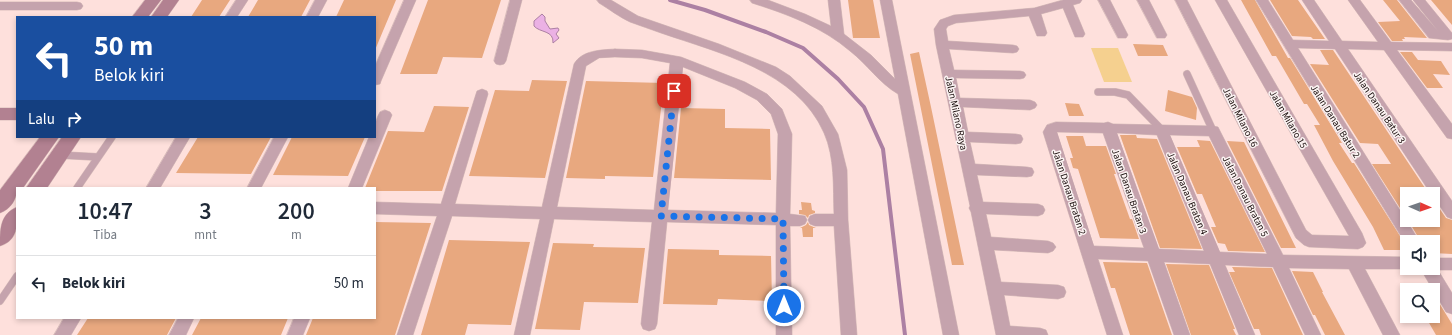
<!DOCTYPE html>
<html lang="id">
<head>
<meta charset="utf-8">
<style>
	body { margin:0; font-family:"Source Sans 3",sans-serif; background:#f6f6f7; color:#1f2937; height:100vh; display:flex; flex-direction:column; font-size:15px; white-space:nowrap }
	* { box-sizing:border-box; margin:0 }
	p { font-size:13px; color:#747a83 }
	.icon { flex:none; width:22px; height:22px; fill:none; stroke:currentColor; stroke-width:2; stroke-linecap:round; stroke-linejoin:round }
	.map { position:relative; flex:1; overflow:hidden }
	.side { position:absolute; left:16px; top:187px; width:360px; height:132px; display:flex; flex-direction:column; background:#fff; border-radius:0px; box-shadow:0 2px 6px #0003 }
	.side>* { flex:none }
	.banner { position:absolute; left:16px; top:16px; width:360px; height:122px; border-radius:0px; box-shadow:0 2px 6px #0003; background:#1a4fa0; color:#fff; overflow:hidden }
	.needle { width:26px; rotate:92deg }
	.buttons { position:absolute; left:1400px; top:187px; display:grid; gap:8px }
	.buttons a { display:grid; place-items:center; width:40px; height:40px; border-radius:0px; background:#fff; box-shadow:0 2px 6px #0003; font-size:20px }
	.pin { position:absolute; display:grid; place-items:center; width:34px; height:34px; color:#fff; margin:-17px; border-radius:8px; box-shadow:0 2px 6px #0006 }
	.me { position:absolute; width:44px; margin:-22px; rotate:0deg; stroke-linejoin:round; filter:drop-shadow(0 0 3px #0008) }
	.turn { display:flex; align-items:center; gap:14px; height:84px; padding:0 12px; font-size:18px }
	.turn .icon { width:52px; height:52px; stroke-width:2.5 }
	.turn b { display:block; font-size:28px; line-height:34px }
	.then { display:flex; align-items:center; height:38px; padding:0 12px; background:#0003; gap:8px; font-size:15px }
	.eta { display:flex; justify-content:space-evenly; align-items:center; height:68px; text-align:center }
	.eta b { font-size:24px; font-weight:600; line-height:28px }
	ul { padding:0; list-style:none }
	li { display:flex; align-items:center; gap:12px; height:56px; padding:0 12px; border-top:1px solid #e0e1e3 }
	li div { flex:1 }
	li b { display:block; font-size:15px }
	li em { font-style:normal }
	.map>svg:first-child { display:block }
	.green { fill:#f5d08f }
	.water { fill:#ebb1e4; stroke:#ac80a3 }
	.lines { fill:none; stroke-linecap:round; stroke-linejoin:round }
	.stream { stroke:#ac80a3; stroke-width:4 }
	.building { fill:#e8a87f }
	.lane-casing { stroke:#d9bebb; stroke-width:8 }
	.street-casing { stroke:#d9bebb; stroke-width:1 }
	.secondary-casing { stroke:#d9bebb; stroke-width:1 }
	.lane { stroke:#c5a3ad; stroke-width:7 }
	.street { fill:#c5a3ad; fill-rule:evenodd }
	.secondary { fill:#b28191; fill-rule:evenodd }
	.route { stroke:#1a73e8; stroke-width:7; stroke-dasharray:0 12.6 }
	.labels { text-anchor:middle; stroke-width:3; stroke-linejoin:round; paint-order:stroke }
	.street-label { font-size:10px; fill:#190d0c; stroke:#fbf3f2 }
</style>
</head>
<body>
<div class="map">
<svg width="1452" height="335" viewBox="0 0 1452 335">
	<rect width="100%" height="100%" fill="#fee0dc"/>
	<path class="green" d="M1091 48H1118L1132 82H1104Z"/>
	<path class="water" d="M542 14 545 17V21L550 29 558 28 559 30 556 34 559 38 553 43C554 30 540 33 534 26V21Z"/>
	<g class="lines">
		<path class="stream" d="M670 0 705 10 766 32 803 48 838 79 864 107 883 149 905 335"/>
	</g>
	<path class="building" d="M202 0H230L219 17H191Z
		M258 0H310L301 17H248Z
		M344 0H396L375 50V17H336Z
		M428 0H501L482 58 443 57 437 74H400Z
		M848 0H873L880 38H853Z
		M1241 0H1255L1288 58H1290L1342 143H1339L1352 163H1354L1407 247V250H1384L1373 227 1333 161 1314 125H1320L1307 104H1304L1276 56H1272Z
		M1270 0H1298L1325 39H1313L1311 37 1292 36Z
		M1383 0H1397L1427 38 1404 37 1405 39H1402L1403 41H1392L1378 22 1400 21Z
		M1431 0H1452V25Z
		M1133 44 1163 45 1168 56H1138Z
		M1320 50H1333L1429 194H1407V219L1372 164H1391L1378 144 1360 143 1310 64 1329 65Z
		M919 52 931 107 964 265H952L910 54Z
		M1400 52H1412L1418 60 1441 61 1450 75 1433 74 1443 88H1427Z
		M532 80 567 81 545 178 469 176 495 90 529 91Z
		M586 81 664 83 653 177 605 176V179L566 178Z
		M1168 90 1192 97 1197 108 1196 120 1165 111Z
		M1065 103 1079 104 1084 116H1069Z
		M434 106 469 107 442 191H375V188H365L388 131 424 132Z
		M681 108 725 109V128L770 129 771 180 674 178Z
		M1120 135H1136L1137 138 1157 139 1202 249 1160 248Z
		M1066 136H1083L1086 146H1106L1116 174H1114L1130 219H1132L1139 239 1100 238 1078 169 1073 168 1070 158H1073Z
		M198 137H271L251 174 176 173Z
		M292 137H365L348 176 273 175Z
		M1197 140 1210 141 1265 252 1228 251 1225 244 1218 243 1211 227H1216L1202 194H1197L1177 147H1200Z
		M1227 141 1244 142 1296 248H1281Z
		M1433 199 1446 218 1452 220V254L1433 253V242H1421L1408 220H1433Z
		M801 202 811 203 812 210 815 211V213L809 215 808 218 805 215 799 214V210H802Z
		M375 222 431 223 395 335H306L313 318H375Z
		M808 222 809 225 816 228H813V237H803L802 228H800L806 225Z
		M449 240 530 242 511 325 468 324 465 335H421Z
		M553 243 594 244 593 247 645 248 638 303 584 302 580 330 535 329Z
		M668 249 719 250V255L771 256 772 301 718 299 717 305 663 304Z
		M1103 262 1147 263 1172 335H1130L1115 288H1111Z
		M1166 264 1209 265 1235 329H1233L1236 335H1191Z
		M1232 267 1272 268 1303 335H1261L1259 329H1254L1229 272H1235Z
		M1292 271 1313 272 1323 292H1322L1345 335H1325L1315 315H1313Z
		M1433 293 1452 324V335H1436L1425 316H1433Z
		M88 318H176L167 335H77Z
		M201 318H288L281 335H192Z"/>
	<g class="lines">
		<g class="lane-casing">
			<path id="lane" d="M1187 74 1213 131
				M1098 92H1115L1128 95 1161 129
				M60 155 98 157
				M77 188 112 137
				M0 301 17 276"/>
		</g>
		<g class="street-casing">
			<path id="street" d="M236 0H248L237 17H225Z
				M315 0H327L318 17H306Z
				M404 0H416L381 81 380 84 375 85V66Z
				M510 0H522L506 61 504 64 500 65 496 64 494 61Z
				M597 0H611L638 16 719 44 776 67 790 76 822 106 838 134 847 170 848 220 857 335H841L834 226H815L810 224 808 220 810 216 815 214H834C833 187 835 158 824 133 797 71 719 53 661 33 651 29 640 26 630 22 619 17 609 9 599 3Z
				M750 0H768L805 14 831 26 828 0H840L844 34 871 55 895 79 880 0H892L959 335H943L898 94C879 83 867 64 850 51 822 27 787 14 752 3Z
				M1063 0H1082L1080 3 1073 5 1085 34 1083 37H1075L1063 8 1041 14 1047 33 1045 36H1037L1029 16 956 23 948 26 946 29 948 41 1013 45 1017 46 1019 49 1017 52 1013 53 949 49 954 70 1020 71 1024 72 1026 75 1024 78 1020 79 956 78 960 98 1030 100 1035 102 1037 105 1035 108 1030 110 963 107 968 132 1016 134 1021 135 1023 139 1021 143 1016 144 970 142 975 164 1027 167 1032 168 1034 172 1032 176 1027 177 977 175 983 202 1038 204 1043 206 1045 210 1043 214 1038 216 986 214 991 237 1048 241 1053 243 1056 247 1053 251 1048 253 994 250 1001 282 1058 285 1064 287 1066 292 1064 297 1058 299 1004 295 1010 326 1040 328 1046 330 1048 335H996L971 212 969 208 970 206 936 45 934 29 940 20 954 15 1034 8Z
				M1098 0H1110L1128 35 1126 38H1118Z
				M1137 0H1149L1167 35 1165 38H1157Z
				M1175 0H1187L1306 230 1312 235 1349 236 1215 0H1227L1362 233 1366 243 1363 247 1358 249 1309 247 1304 245 1296 238Z
				M1256 0H1268L1293 40 1329 41 1302 0H1314L1342 41 1378 42 1348 0H1360L1391 42 1452 43V51L1397 50 1452 124V139L1447 138 1384 50 1348 49 1452 201V219L1447 217 1433 196V194H1431L1335 49 1298 48 1420 242H1407V246Z
				M1399 0H1411L1438 31 1413 0H1425L1452 33V39L1448 40 1429 38Z
				M0 2H77L81 3 83 6 81 9 77 10H0Z
				M615 49 642 50 681 57 745 82 767 94 782 109 792 134 790 214 805 216 807 220 805 224 800 226H790L792 335H776V225L667 222 657 324 655 329 649 331 643 329 641 324 652 222 554 219 530 335H514L540 219 452 216 413 335H397L437 216 375 214V202L441 204 476 94 477 91 482 89 487 91 488 94 455 204 542 207 574 64C582 50 601 50 615 49ZM615 57 642 58 670 63 654 210 557 207 586 66 599 58ZM683 67 735 88 757 100 771 114 778 134 776 213 668 210Z
				M385 110 390 112 392 115 362 188H348L369 137H375C375 127 375 120 380 112Z
				M1056 122 1104 123 1108 122 1113 124 1213 126 1218 127 1283 255 1407 257V268H1411L1407 269H1365L1400 335H1383L1349 269 1289 268 1321 335H1305L1273 267 1225 265 1255 335H1239L1210 264 1164 262 1190 335H1174L1148 261 1098 259 1123 335H1107L1043 132 1047 125ZM1057 132 1103 133 1144 248 1094 246ZM1117 133 1157 135 1204 251 1159 249ZM1170 135 1209 136 1267 254 1220 252Z
				M176 137H190L160 188H146Z
				M274 137H288L261 188H247Z
				M1433 258H1452V270H1438L1452 293V314L1446 312 1420 268H1433Z
				M64 318H81L71 335H54Z
				M178 318H194L186 335H169Z
				M294 318H310L303 335H287Z"/>
		</g>
		<g class="secondary-casing">
			<path id="secondary" d="M145 0H161L148 17H132Z
				M163 0H179L167 17H151Z
				M0 108H17V120H0Z
				M40 137H59L23 188H17C17 199 11 209 0 213V190Z
				M62 137H81L47 188H26Z
				M17 207C17 224 19 240 0 246 0 229 0 214 17 207Z"/>
		</g>
		<use href="#lane" class="lane"/>
		<use href="#street" class="street"/>
		<use href="#secondary" class="secondary"/>
	</g>
	<g class="lines">
		<path class="route" d="M674 91 661 216 783 219 784 306"/>
	</g>
	<g class="labels">
		<g class="street-label">
			<text transform="translate(1380 107) rotate(56)" y="4">Jalan Danau Batur 3</text>
			<text transform="translate(957 113) rotate(78)" y="4">Jalan Milano Raya</text>
			<text transform="translate(1241 117) rotate(63)" y="4">Jalan Milano 16</text>
			<text transform="translate(1289 119) rotate(60)" y="4">Jalan Milano 15</text>
			<text transform="translate(1336 121) rotate(58)" y="4">Jalan Danau Batur 2</text>
			<text transform="translate(1130 191) rotate(71)" y="4">Jalan Danau Bratan 3</text>
			<text transform="translate(1070 192) rotate(72)" y="4">Jalan Danau Bratan 2</text>
			<text transform="translate(1188 193) rotate(67)" y="4">Jalan Danau Bratan 4</text>
			<text transform="translate(1246 196) rotate(63)" y="4">Jalan Danau Bratan 5</text>
		</g>
	</g>
</svg>
<div class="buttons">
<a><svg class="needle" viewBox="-14 -14 28 28"><path d="M0-13l5 13h-10z" fill="#e53935"/><path d="M0 13l5-13h-10z" fill="#747a83"/></svg></a>
<a><svg class="icon" aria-label="sound" viewBox="0 0 24 24"><path d="M4 9h4l5-4v14l-5-4H4zM17 9q2 3 0 6"/></svg></a>
<a><svg class="icon" aria-label="search" viewBox="0 0 24 24"><circle cx="10" cy="10" r="6"/><path d="M15 15l6 6"/></svg></a>
</div>
<div class="pin" style="left:674px;top:91px;background:#d93025"><svg class="icon" aria-label="arrive" viewBox="0 0 24 24"><path d="M6 21V4h12l-3 4 3 4H6"/></svg></div>
<svg class="me" style="left:784px;top:306px" viewBox="-20 -20 40 40"><circle r="17" fill="#1a73e8" stroke="#fff" stroke-width="3"/><path d="M0-11L8 9 0 5-8 9z" fill="#fff"/></svg>
<div class="banner">
<div class="turn"><svg class="icon" aria-label="left" viewBox="0 0 24 24"><path d="M17 20v-9H6M10 6l-5 5 5 5"/></svg><div><b>50 m</b>Belok kiri</div></div>
<div class="then">Lalu<svg class="icon" aria-label="right" viewBox="0 0 24 24"><path d="M7 20v-9h11M14 6l5 5-5 5"/></svg></div>
</div>
<section class="side">
<div class="eta">
<div><b>10:47</b><p>Tiba</p></div>
<div><b>3</b><p>mnt</p></div>
<div><b>200</b><p>m</p></div>
</div>
<ul>
<li><svg class="icon" aria-label="left" viewBox="0 0 24 24"><path d="M17 20v-9H6M10 6l-5 5 5 5"/></svg><div><b>Belok kiri</b></div><em>50 m</em></li>
</ul>
</section>
</div>
</body>
</html>
